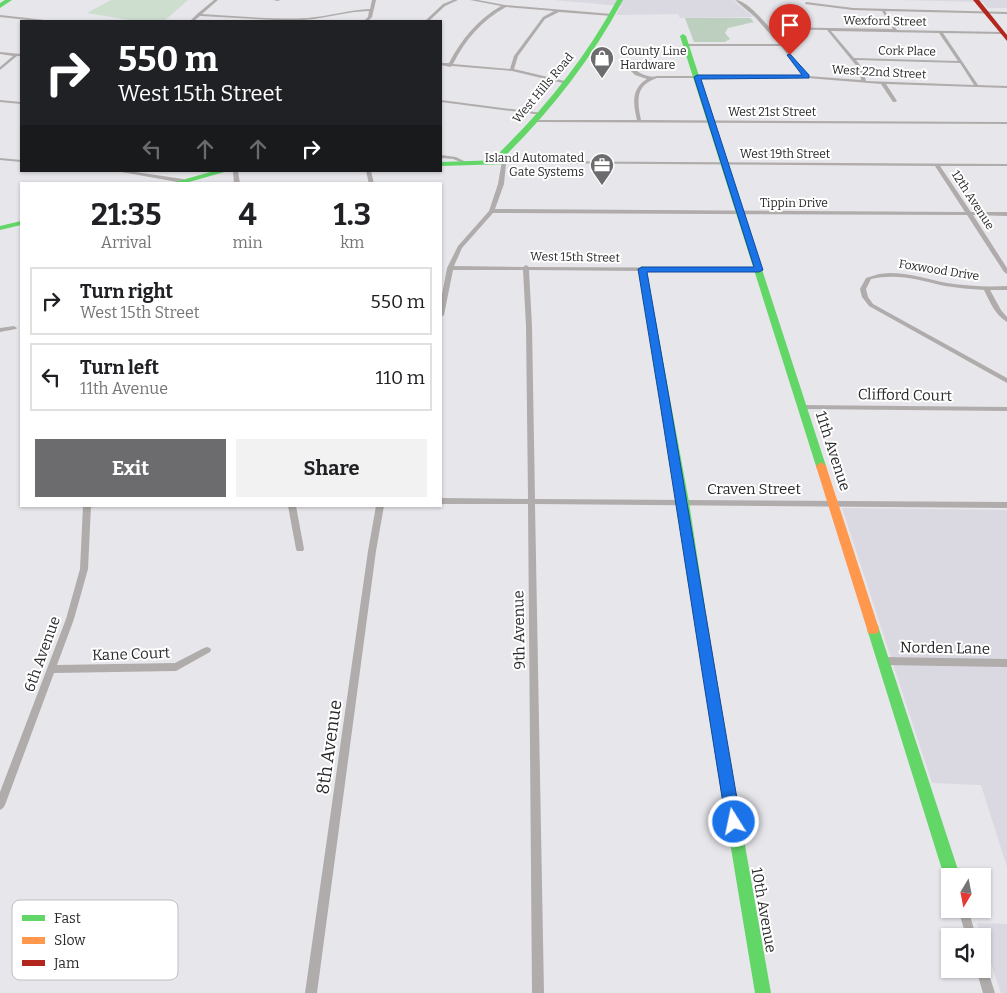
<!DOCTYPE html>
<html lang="en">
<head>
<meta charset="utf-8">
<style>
	body { margin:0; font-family:Bitter,serif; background:#f2f2f2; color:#202124; height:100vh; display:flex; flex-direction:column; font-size:19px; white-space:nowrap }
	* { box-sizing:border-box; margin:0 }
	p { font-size:16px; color:#757577 }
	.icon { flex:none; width:28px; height:28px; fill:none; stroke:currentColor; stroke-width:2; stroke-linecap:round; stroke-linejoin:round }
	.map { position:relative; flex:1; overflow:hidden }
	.side { position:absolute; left:20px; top:182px; width:422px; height:325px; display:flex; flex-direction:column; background:#fff; border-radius:0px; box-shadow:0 1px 4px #0004 }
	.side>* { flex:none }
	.hud { position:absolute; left:20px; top:20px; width:422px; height:152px; border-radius:0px; box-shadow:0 1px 4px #0004; background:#202124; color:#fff; overflow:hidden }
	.needle { width:32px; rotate:190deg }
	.fabs { position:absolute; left:941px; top:868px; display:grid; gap:10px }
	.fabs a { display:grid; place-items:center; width:50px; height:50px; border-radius:0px; background:#fff; box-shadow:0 1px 4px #0004; font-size:25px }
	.pin { position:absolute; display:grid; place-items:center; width:42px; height:42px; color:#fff; margin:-51px -21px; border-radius:50% 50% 50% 0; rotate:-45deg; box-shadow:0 0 5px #0007 }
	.pin .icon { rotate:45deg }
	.me { position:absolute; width:55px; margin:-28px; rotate:350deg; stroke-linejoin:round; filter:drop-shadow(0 0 4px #0008) }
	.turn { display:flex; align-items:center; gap:18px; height:105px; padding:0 15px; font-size:22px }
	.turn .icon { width:65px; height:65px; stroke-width:2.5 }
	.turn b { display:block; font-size:35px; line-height:42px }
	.lanes { display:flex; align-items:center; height:48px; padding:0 15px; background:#0003; justify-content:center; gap:25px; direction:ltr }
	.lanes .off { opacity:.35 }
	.eta { display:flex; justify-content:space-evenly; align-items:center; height:85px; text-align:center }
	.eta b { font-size:30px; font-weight:700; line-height:35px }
	.button { display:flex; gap:10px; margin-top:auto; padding:10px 15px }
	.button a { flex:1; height:58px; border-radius:0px; background:#6c6c6f; color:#fff; font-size:20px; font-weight:700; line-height:58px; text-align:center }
	.button a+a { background:#f2f2f2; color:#202124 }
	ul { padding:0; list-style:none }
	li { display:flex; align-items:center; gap:15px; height:68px; margin:0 10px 8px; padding:0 5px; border:2px solid #e0e0e0; border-radius:0px }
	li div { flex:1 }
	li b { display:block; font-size:19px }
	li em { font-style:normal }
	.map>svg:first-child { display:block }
	.built { fill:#dad8e1 }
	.green { fill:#cdddce }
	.forest { fill:#bdcfbf }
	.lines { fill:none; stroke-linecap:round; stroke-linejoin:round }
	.street { fill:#b0acab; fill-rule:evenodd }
	.fast { fill:#63d668; fill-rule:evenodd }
	.slow { fill:#ff974d; fill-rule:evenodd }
	.jam { fill:#b3261e; fill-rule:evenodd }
	.route { fill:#1a73e8; stroke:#114b97 }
	.labels { text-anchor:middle; stroke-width:4; stroke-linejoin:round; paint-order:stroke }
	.far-street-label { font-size:12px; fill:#2a2a2c; stroke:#fff }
	.far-poi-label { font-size:12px; fill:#2a2a2c; stroke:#fff; text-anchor:start }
	.street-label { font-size:15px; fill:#2a2a2c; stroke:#fff }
	.near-street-label { font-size:18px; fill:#2a2a2c; stroke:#fff }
	.key { fill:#fff; stroke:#bfbfc0; stroke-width:1 }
	.key-label { font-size:14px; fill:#2a2a2c }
</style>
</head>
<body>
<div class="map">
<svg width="1007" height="993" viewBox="0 0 1007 993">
	<rect width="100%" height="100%" fill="#e7e6eb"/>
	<path class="built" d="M553 0H733L753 17 680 18 678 14 616 15 621 6Z
		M897 0H1007V8H987L983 2Z
		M842 508 1007 510V867L981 785 932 783Z
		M977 923 1007 924V993H1001Z"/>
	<path class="green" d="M111 0H188L164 21H135L87 13Z"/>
	<path class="forest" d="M685 18H750L754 22 728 28 725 33 730 39 725 42H694Z"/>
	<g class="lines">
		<path class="street" d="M214 0H218L202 14C237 16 273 20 308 18 329 16 349 10 370 9L372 0H376L372 17 368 21H364L368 17 369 11 354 12 314 19 293 21 200 16 194 21H190L197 14Z
			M273 0H280L278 1Z
			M453 0H458L445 6 429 21H425L443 4Z
			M470 0H478L505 5 612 14 614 15 612 16 559 12 545 19 518 56 514 69 569 82V84H567L512 71 452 66 450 67 441 65V63H449C461 40 478 19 501 6ZM506 7 554 11 543 17 514 56 510 69 453 64C465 40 482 20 506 7Z
			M735 0C746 0 762 19 769 27L893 29 882 11 853 10 805 4 806 2 853 8 1007 12V14L885 11 897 30 1003 32V34H1002L943 33 978 85 1007 86V88L886 84 897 101 895 102H893L881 84 807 78H657C635 85 637 101 641 120L1007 122V124L536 122 534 121 536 120H637C633 103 631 89 647 79L635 75 628 68V66H629C638 71 646 79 657 76H804L781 46H686L685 45 687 44H779L755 17ZM771 29 827 30 859 69 861 80 808 76ZM831 31 939 33 958 61 854 58ZM856 60 960 63 974 85 866 81 863 69Z
			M0 15 45 20 47 21H37L0 17Z
			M0 52 21 54V56H17L0 70V67L13 56 0 54Z
			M0 100 21 102V104L0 102Z
			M441 100 542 113 544 114 542 115 441 102Z
			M441 155 456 157 468 163 466 164 453 159 441 158Z
			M0 158 21 160V162L0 160Z
			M502 161 1007 164V166H940L971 212H1007V216L973 215 1007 268V274L1004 272 967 215 493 213 462 248 454 266 523 267 526 265 529 267 759 268 762 270 759 272 529 270 532 326 535 499 1007 502V508L535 504 544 993H532L528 504H441V498L528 499 526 326 523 270H453L444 315 441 317V300L447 268 458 246 489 211 498 184ZM506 163 935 166 965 212 495 209 504 184Z
			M116 171H129L183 179 186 181 183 183Z
			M233 171H238L240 184H234Z
			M366 171H371L374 184H369Z
			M889 273C909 273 927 279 947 283 967 286 987 287 1007 286V290H990L1001 310 1007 317V322C995 315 990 302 984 290 971 289 957 288 945 286 920 280 897 273 871 279L866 289 868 297 873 304 1007 378V383L869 306 862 297 860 289 866 278 879 274Z
			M14 326 17 328 16 329 0 332V328Z
			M801 405 1007 407V411L803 409H801L800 407Z
			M83 506H91L88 569 74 619 57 665 175 663 204 648 207 647 210 648 211 650 210 652 176 671 54 673 5 805 3 808 0 810V792L66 619 80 569Z
			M288 506H296L304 549 303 551H297L296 549Z
			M376 506H384L376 551 317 993H305L368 551Z
			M883 657 1007 659V667L883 665 880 664 879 661 880 658Z
			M958 909H968L976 936H966Z
			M982 964 986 965 995 993H983L976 969H982Z"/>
		<path class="fast" d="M5 0H12L0 8V3Z
			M617 0H623C592 58 553 108 507 154V164L441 166V162L500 160V152C547 106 586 57 617 0Z
			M683 34 686 36 826 466 825 469H817L816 466 680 36Z
			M214 171H228L182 184H168Z
			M21 221V225L0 230V226Z
			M642 266 646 269 689 502 705 608 703 611 699 613 695 611 693 608 677 502 638 269Z
			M873 624 878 625 879 629 960 876H950V883L946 881 944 876 867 629 868 625Z
			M730 793 735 795 737 800 771 993H755L723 800 725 795Z"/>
		<path class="slow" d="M821 462 826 466 879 629 878 633 873 634 868 633 867 629 816 466Z
			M699 603 703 605 705 608 737 800 735 805 730 807 725 805 723 800 693 608 695 605Z"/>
		<path class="jam" d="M973 0H979L1007 35V41Z"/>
	</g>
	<path class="route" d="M790 54 809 75V78L701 79 763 270 759 272H647C680 455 709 638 741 822L739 827 734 829 728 827 726 822C696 638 669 453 638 269L642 267H754L694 77 697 75H802L787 55Z"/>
	<defs>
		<g id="shop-pin" transform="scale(1.25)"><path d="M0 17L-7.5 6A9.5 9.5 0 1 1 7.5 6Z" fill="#6c6c6f" stroke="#fff"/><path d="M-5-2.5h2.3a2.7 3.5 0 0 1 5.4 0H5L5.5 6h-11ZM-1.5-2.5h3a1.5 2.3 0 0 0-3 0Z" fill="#fff"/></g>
		<g id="office-pin" transform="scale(1.25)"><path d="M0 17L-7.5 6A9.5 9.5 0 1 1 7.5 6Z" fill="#6c6c6f" stroke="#fff"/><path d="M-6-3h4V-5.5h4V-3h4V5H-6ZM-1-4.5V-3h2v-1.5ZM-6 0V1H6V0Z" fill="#fff"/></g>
	</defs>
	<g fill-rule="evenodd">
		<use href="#shop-pin" x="602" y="58"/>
		<use href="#office-pin" x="602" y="165"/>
	</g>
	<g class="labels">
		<g class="far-street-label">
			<text transform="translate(885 21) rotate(1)" y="4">Wexford Street</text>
			<text transform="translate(907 51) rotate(1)" y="4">Cork Place</text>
			<text transform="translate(879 72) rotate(3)" y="4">West 22nd Street</text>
			<text transform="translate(543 88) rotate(-50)" y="4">West Hills Road</text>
			<text x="772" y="116">West 21st Street</text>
			<text x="785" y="158">West 19th Street</text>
			<text transform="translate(973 200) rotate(57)" y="4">12th Avenue</text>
			<text x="794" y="207">Tippin Drive</text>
			<text transform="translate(575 257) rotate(1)" y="4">West 15th Street</text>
			<text transform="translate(939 270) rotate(9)" y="4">Foxwood Drive</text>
		</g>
		<g class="far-poi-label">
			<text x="620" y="55">County Line<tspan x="620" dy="14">Hardware</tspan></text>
			<text x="584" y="162" text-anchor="end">Island Automated<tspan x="584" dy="14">Gate Systems</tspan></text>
		</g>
		<g class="street-label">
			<text transform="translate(905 395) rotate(1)" y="5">Clifford Court</text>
			<text transform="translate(833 451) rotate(72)" y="5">11th Avenue</text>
			<text x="754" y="494">Craven Street</text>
			<text transform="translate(519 630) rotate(-91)" y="5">9th Avenue</text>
			<text transform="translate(945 648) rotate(1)" y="5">Norden Lane</text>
			<text transform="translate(42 654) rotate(-70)" y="5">6th Avenue</text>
			<text transform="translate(131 654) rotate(-2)" y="5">Kane Court</text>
			<text transform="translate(764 910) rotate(80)" y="5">10th Avenue</text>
		</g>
		<g class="near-street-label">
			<text transform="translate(329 747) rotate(-82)" y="6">8th Avenue</text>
		</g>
	</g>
	<rect x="12" y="900" width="166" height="80" rx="8" class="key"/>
	<rect x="22" y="915" width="23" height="6" fill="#63d668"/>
	<rect x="22" y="937" width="23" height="7" fill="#ff974d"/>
	<rect x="22" y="960" width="23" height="6" fill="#b3261e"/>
	<g class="key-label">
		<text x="54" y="923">Fast</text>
		<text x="54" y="945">Slow</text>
		<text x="54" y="968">Jam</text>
	</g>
</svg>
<div class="fabs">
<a><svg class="needle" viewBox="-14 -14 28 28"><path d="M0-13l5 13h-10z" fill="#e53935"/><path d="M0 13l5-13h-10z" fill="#757577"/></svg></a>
<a><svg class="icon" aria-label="sound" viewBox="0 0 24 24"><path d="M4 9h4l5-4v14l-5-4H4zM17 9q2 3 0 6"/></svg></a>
</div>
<div class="pin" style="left:790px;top:55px;background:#d93025"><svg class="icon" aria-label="arrive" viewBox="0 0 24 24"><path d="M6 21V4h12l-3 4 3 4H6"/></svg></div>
<svg class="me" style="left:734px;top:822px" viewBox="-20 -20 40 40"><circle r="17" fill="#1a73e8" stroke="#fff" stroke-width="3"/><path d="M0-11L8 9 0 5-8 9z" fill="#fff"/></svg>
<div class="hud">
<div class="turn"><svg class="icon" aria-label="right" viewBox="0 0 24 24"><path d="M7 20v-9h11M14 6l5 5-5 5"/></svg><div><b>550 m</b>West 15th Street</div></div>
<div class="lanes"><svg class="icon off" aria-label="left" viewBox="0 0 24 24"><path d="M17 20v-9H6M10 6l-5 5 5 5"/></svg><svg class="icon off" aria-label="ahead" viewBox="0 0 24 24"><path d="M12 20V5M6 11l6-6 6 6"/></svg><svg class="icon off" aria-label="ahead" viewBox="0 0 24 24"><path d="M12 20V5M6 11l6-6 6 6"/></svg><svg class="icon" aria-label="right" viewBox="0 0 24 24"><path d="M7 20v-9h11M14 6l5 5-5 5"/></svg></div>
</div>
<section class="side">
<div class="eta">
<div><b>21:35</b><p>Arrival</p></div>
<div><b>4</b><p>min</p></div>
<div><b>1.3</b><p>km</p></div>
</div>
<ul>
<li><svg class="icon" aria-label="right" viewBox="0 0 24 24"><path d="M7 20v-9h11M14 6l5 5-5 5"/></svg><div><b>Turn right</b><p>West 15th Street</p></div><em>550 m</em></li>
<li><svg class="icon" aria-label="left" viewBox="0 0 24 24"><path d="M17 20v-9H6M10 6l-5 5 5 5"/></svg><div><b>Turn left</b><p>11th Avenue</p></div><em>110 m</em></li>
</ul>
<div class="button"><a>Exit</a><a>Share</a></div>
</section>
</div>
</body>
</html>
